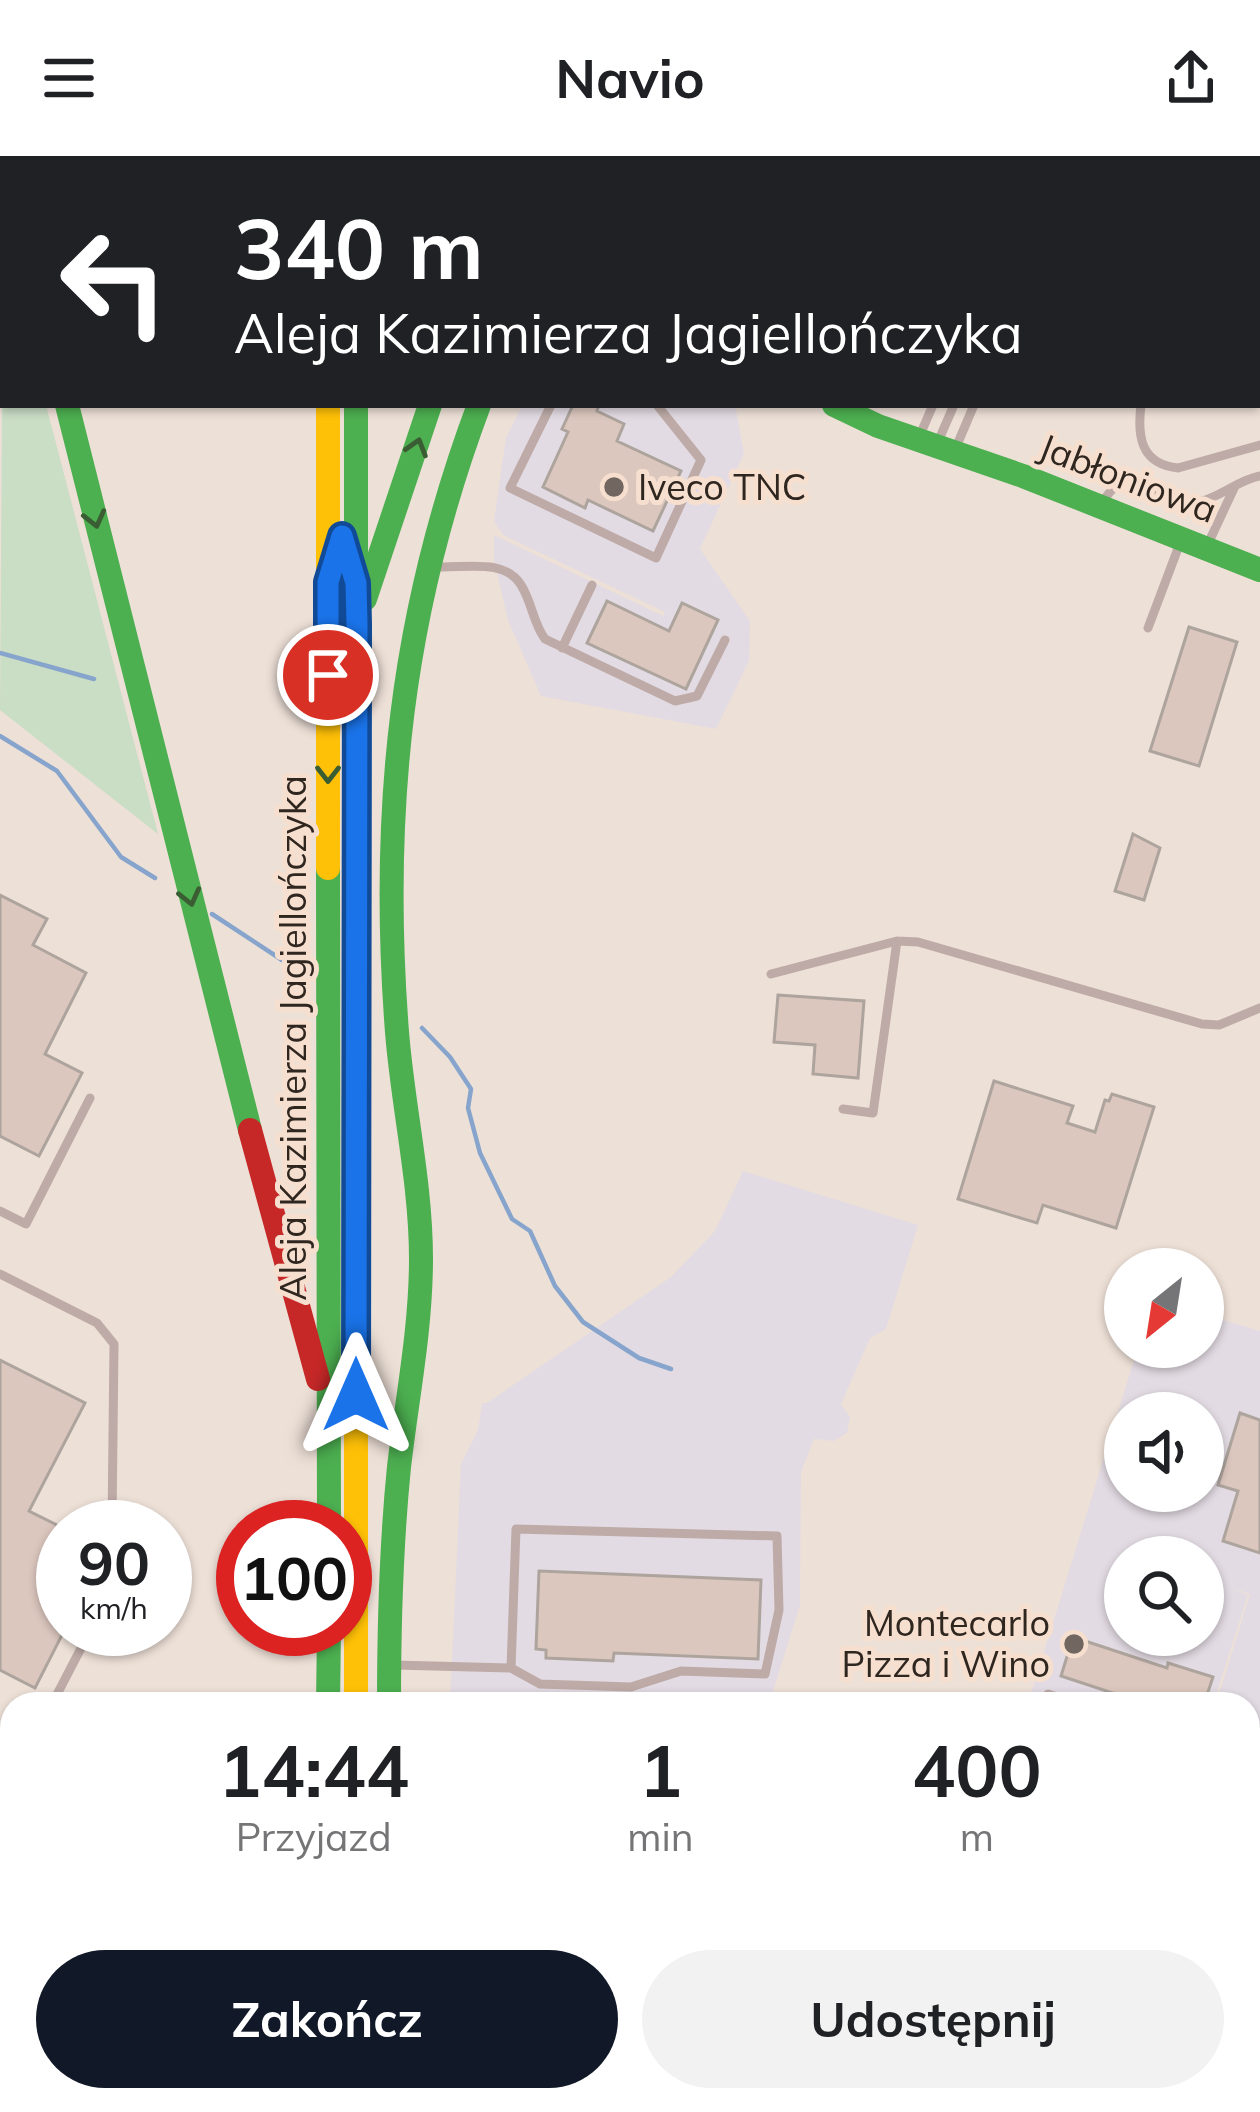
<!DOCTYPE html>
<html lang="pl">
<head>
<meta charset="utf-8">
<style>
	body { margin:0; font-family:Mulish,sans-serif; background:#f2f2f2; color:#202124; height:100vh; display:flex; flex-direction:column; font-size:45px; white-space:nowrap }
	* { box-sizing:border-box; margin:0 }
	p { font-size:39px; color:#757577 }
	.icon { flex:none; width:66px; height:66px; fill:none; stroke:currentColor; stroke-width:2; stroke-linecap:round; stroke-linejoin:round }
	.map { position:relative; flex:1; overflow:hidden }
	.side { position:absolute; left:0px; top:1536px; width:1260px; height:420px; display:flex; flex-direction:column; background:#fff; border-radius:36px 36px 0 0; box-shadow:0 3px 9px #0004 }
	.side>* { flex:none }
	.guide { position:absolute; left:0px; top:0px; width:1260px; height:252px; box-shadow:0 3px 9px #0004; background:#202124; color:#fff; overflow:hidden }
	.needle { width:78px; rotate:210deg }
	.buttons { position:absolute; left:1104px; top:1092px; display:grid; gap:24px }
	.buttons a { display:grid; place-items:center; width:120px; height:120px; border-radius:50%; background:#fff; box-shadow:0 3px 9px #0004; font-size:60px }
	.speed { position:absolute; left:36px; top:1344px; display:flex; gap:24px; font-size:60px; font-weight:700; text-align:center }
	.speed>* { display:grid; place-content:center; width:156px; height:156px; border-radius:50%; background:#fff; box-shadow:0 3px 9px #0004; line-height:1 }
	.speed small { font-size:30px; font-weight:400 }
	.speed .limit { border:18px solid #d22; background:#fff; color:#111 }
	.pin { position:absolute; display:grid; place-items:center; width:102px; height:102px; color:#fff; margin:-51px; border:6px solid #fff; border-radius:50%; box-shadow:0 3px 12px #0007 }
	.me { position:absolute; width:132px; margin:-66px; rotate:0deg; stroke-linejoin:round; filter:drop-shadow(0 0 9px #0008) }
	.turn { display:flex; align-items:center; gap:42px; height:252px; padding:0 36px; font-size:54px }
	.turn .icon { width:156px; height:156px; stroke-width:2.5 }
	.turn b { display:block; font-size:84px; line-height:102px }
	.eta { display:flex; justify-content:space-evenly; align-items:center; height:204px; text-align:center }
	.eta b { font-size:72px; font-weight:700; line-height:84px }
	.button { display:flex; gap:24px; margin-top:auto; padding:24px 36px }
	.button a { flex:1; height:138px; border-radius:72px; background:#111827; color:#fff; font-size:48px; font-weight:700; line-height:138px; text-align:center }
	.button a+a { background:#f2f2f2; color:#202124 }
	header { display:flex; justify-content:space-between; align-items:center; height:156px; padding:0 36px; background:#fff; font-size:54px; font-weight:700 }
	.map>svg:first-child { display:block }
	.commercial { fill:#e3dbe3; fill-rule:evenodd }
	.green { fill:#caddc5 }
	.lines { fill:none; stroke-linecap:round; stroke-linejoin:round }
	.stream { stroke:#87a5cc; stroke-width:4.5 }
	.building { fill:#dcc7be; stroke:#aea49e; stroke-width:3 }
	.lane { stroke:#beaba7; stroke-width:9 }
	.street { stroke:#beaba7; stroke-width:18 }
	.fast { stroke:#4caf50; stroke-width:24 }
	.slow { stroke:#ffc107; stroke-width:24 }
	.jam { stroke:#c62828; stroke-width:24 }
	.oneway { stroke:#3b5d33 }
	.route-casing { stroke:#114b97; stroke-width:30 }
	.route { stroke:#1a73e8; stroke-width:21 }
	.poi-dot { fill:#726760; stroke:#f6dfce; stroke-width:4.5 }
	.labels { text-anchor:middle; stroke-width:10; stroke-linejoin:round; paint-order:stroke }
	.street-label { font-size:36px; fill:#2f2620; stroke:#f6dfce }
	.poi-label { font-size:36px; fill:#2f2620; stroke:#f6dfce; text-anchor:start }
</style>
</head>
<body>
<header><svg class="icon" aria-label="menu" viewBox="0 0 24 24"><path d="M4 6h16M4 12h16M4 18h16"/></svg>Navio<svg class="icon" aria-label="share" viewBox="0 0 24 24"><path d="M12 15V3M7 8l5-5 5 5M5 13v7h14v-7"/></svg></header>
<div class="map">
<svg width="1260" height="1956" viewBox="0 0 1260 1956">
	<rect width="100%" height="100%" fill="#ede0d7"/>
	<path class="commercial" d="M522 249H735L744 297 700 393 750 465 749 505 716 573 541 540 508 464 494 404V379L663 460 665 456 503 379 494 365 506 282Z
		M743 1015 918 1069 886 1173 870 1182 841 1248 850 1261 847 1277 834 1285 814 1283 801 1316 800 1449 769 1548H450L461 1308 478 1274 482 1247H487L671 1121 715 1075Z
		M1203 1158 1260 1175V1573L1248 1611V1548H1216L1250 1438 1230 1431 1248 1439 1213 1548H1028L1138 1191H1203ZM1125 1257H1203V1335H1125ZM1125 1401H1203V1479H1125Z"/>
	<path class="green" d="M3 98V249H46L158 678 0 554Z"/>
	<g class="lines">
		<path class="stream" d="M209 3 211 0
			M0 497 94 523
			M0 580 57 615 121 701 155 722
			M212 758 282 804
			M422 872 450 901 471 933 468 952 480 997 512 1063 530 1075 555 1130 583 1166 639 1202 671 1213
			M0 1708 12 1709
			M63 1946 64 1944
			M722 1956 725 1944"/>
	</g>
	<path class="building" d="M573 249H599L597 255 624 268 617 285 681 315 653 375 588 344 585 352 543 331 568 276 562 273Z
		M607 445 669 475 682 447 718 464 686 533 587 487Z
		M1189 471 1237 486 1199 610 1150 595Z
		M1133 678 1160 692 1144 744 1115 735Z
		M0 739 47 763 33 789 86 817 45 898 82 917 39 1000 0 980Z
		M778 839 864 845 858 922 813 918 815 889 774 886Z
		M994 925 1073 950 1067 967 1095 976 1105 944 1109 945 1112 938 1154 951 1116 1072 1043 1049 1037 1067 958 1043Z
		M0 1204 85 1247 29 1355 63 1372V1415L52 1435 63 1441V1477L35 1532 0 1514Z
		M1240 1257 1260 1264V1397L1223 1385 1238 1335 1218 1329Z
		M539 1415 761 1424 758 1503 614 1497 613 1505 546 1502V1494L536 1493Z
		M1073 1481 1167 1512 1168 1507 1213 1521 1204 1548H1146L1061 1520Z"/>
	<g class="lines">
		<path class="lane" d="M756 0 760 3
			M1019 0 1029 3
			M1057 3 1059 0
			M1237 3 1243 0
			M551 249 510 332 656 402 701 304 657 249
			M1141 249C1137 281 1141 308 1178 312L1260 289
			M920 279 933 249
			M937 288 954 249
			M954 296 974 249
			M1101 349C1132 294 1157 355 1199 346 1221 341 1238 324 1260 320
			M1207 390 1235 330
			M427 410C456 415 503 399 521 429 532 446 533 467 545 483L675 545 697 540 725 484
			M1148 472 1180 387
			M562 492 592 429
			M771 818 897 785 918 786 1202 868 1219 869 1260 852
			M843 953 873 957 897 785
			M0 1055 26 1068 90 942
			M0 1118 97 1167 114 1188 112 1371
			M394 1509 511 1512 540 1528 631 1531 681 1515 765 1518 779 1454 777 1380 516 1373 511 1512
			M52 1548 91 1473
			M1045 1548 1048 1538 1079 1548
			M0 1595H12
			M642 1944 645 1956"/>
		<path class="street" d="M0 1727 12 1728
			M0 1827 12 1846"/>
		<path class="fast" d="M6 0V3
			M328 0V3
			M354 0 355 3
			M543 0 549 3
			M516 3 517 0
			M67 249 250 974
			M356 249V1125
			M834 249 878 270 1023 320 1260 414
			M365 443 430 249
			M328 712 329 1371
			M328 1548 329 1473
			M389 1548C389 1469 391 1390 399 1311 407 1242 421 1173 421 1103 421 1026 403 952 397 876 380 655 401 457 479 249
			M355 1944V1956
			M391 1944V1956"/>
		<path class="slow" d="M328 249V712
			M356 1125V1548"/>
		<path class="jam" d="M250 974 318 1223
			M1248 1722 1260 1726
			M328 1944V1956"/>
	</g>
	<defs><path id="oneway-chevron" d="M-2-3.5L2.5 0L-2 3.5" fill="none" stroke-width="1.6" stroke-linecap="round" stroke-linejoin="round" transform="scale(3)"/></defs>
	<g class="oneway">
		<use href="#oneway-chevron" transform="translate(417 291) rotate(-73)"/>
		<use href="#oneway-chevron" transform="translate(95 363) rotate(76)"/>
		<use href="#oneway-chevron" transform="translate(328 618) rotate(90)"/>
		<use href="#oneway-chevron" transform="translate(190 741) rotate(76)"/>
	</g>
	<g class="lines">
		<g class="route-casing">
			<path id="route" d="M328 519V426L342 380 356 427 357 468 356 1239"/>
		</g>
		<use href="#route" class="route"/>
	</g>
	<g class="poi-dot">
		<circle cx="614" cy="331" r="12"/>
		<circle cx="1074" cy="1488" r="12"/>
	</g>
	<g class="labels">
		<g class="street-label">
			<text transform="translate(1128 322) rotate(21)" y="13">Jabłoniowa</text>
			<text transform="translate(293 882) rotate(-90)" y="13">Aleja Kazimierza Jagiellończyka</text>
		</g>
		<g class="poi-label">
			<text x="638" y="344">Iveco TNC</text>
			<text x="1050" y="1480" text-anchor="end">Montecarlo<tspan x="1050" dy="41">Pizza i Wino</tspan></text>
		</g>
	</g>
</svg>
<div class="buttons">
<a><svg class="needle" viewBox="-14 -14 28 28"><path d="M0-13l5 13h-10z" fill="#e53935"/><path d="M0 13l5-13h-10z" fill="#757577"/></svg></a>
<a><svg class="icon" aria-label="sound" viewBox="0 0 24 24"><path d="M4 9h4l5-4v14l-5-4H4zM17 9q2 3 0 6"/></svg></a>
<a><svg class="icon" aria-label="search" viewBox="0 0 24 24"><circle cx="10" cy="10" r="6"/><path d="M15 15l6 6"/></svg></a>
</div>
<div class="speed"><div>90<small>km/h</small></div><div class="limit">100</div></div>
<div class="pin" style="left:328px;top:519px;background:#d93025"><svg class="icon" aria-label="arrive" viewBox="0 0 24 24"><path d="M6 21V4h12l-3 4 3 4H6"/></svg></div>
<svg class="me" style="left:356px;top:1239px" viewBox="-20 -20 40 40"><path d="M0-17L14 15 0 8-14 15z" fill="#1a73e8" stroke="#fff" stroke-width="4"/></svg>
<div class="guide">
<div class="turn"><svg class="icon" aria-label="left" viewBox="0 0 24 24"><path d="M17 20v-9H6M10 6l-5 5 5 5"/></svg><div><b>340 m</b>Aleja Kazimierza Jagiellończyka</div></div>
</div>
<section class="side">
<div class="eta">
<div><b>14:44</b><p>Przyjazd</p></div>
<div><b>1</b><p>min</p></div>
<div><b>400</b><p>m</p></div>
</div>
<div class="button"><a>Zakończ</a><a>Udostępnij</a></div>
</section>
</div>
</body>
</html>
